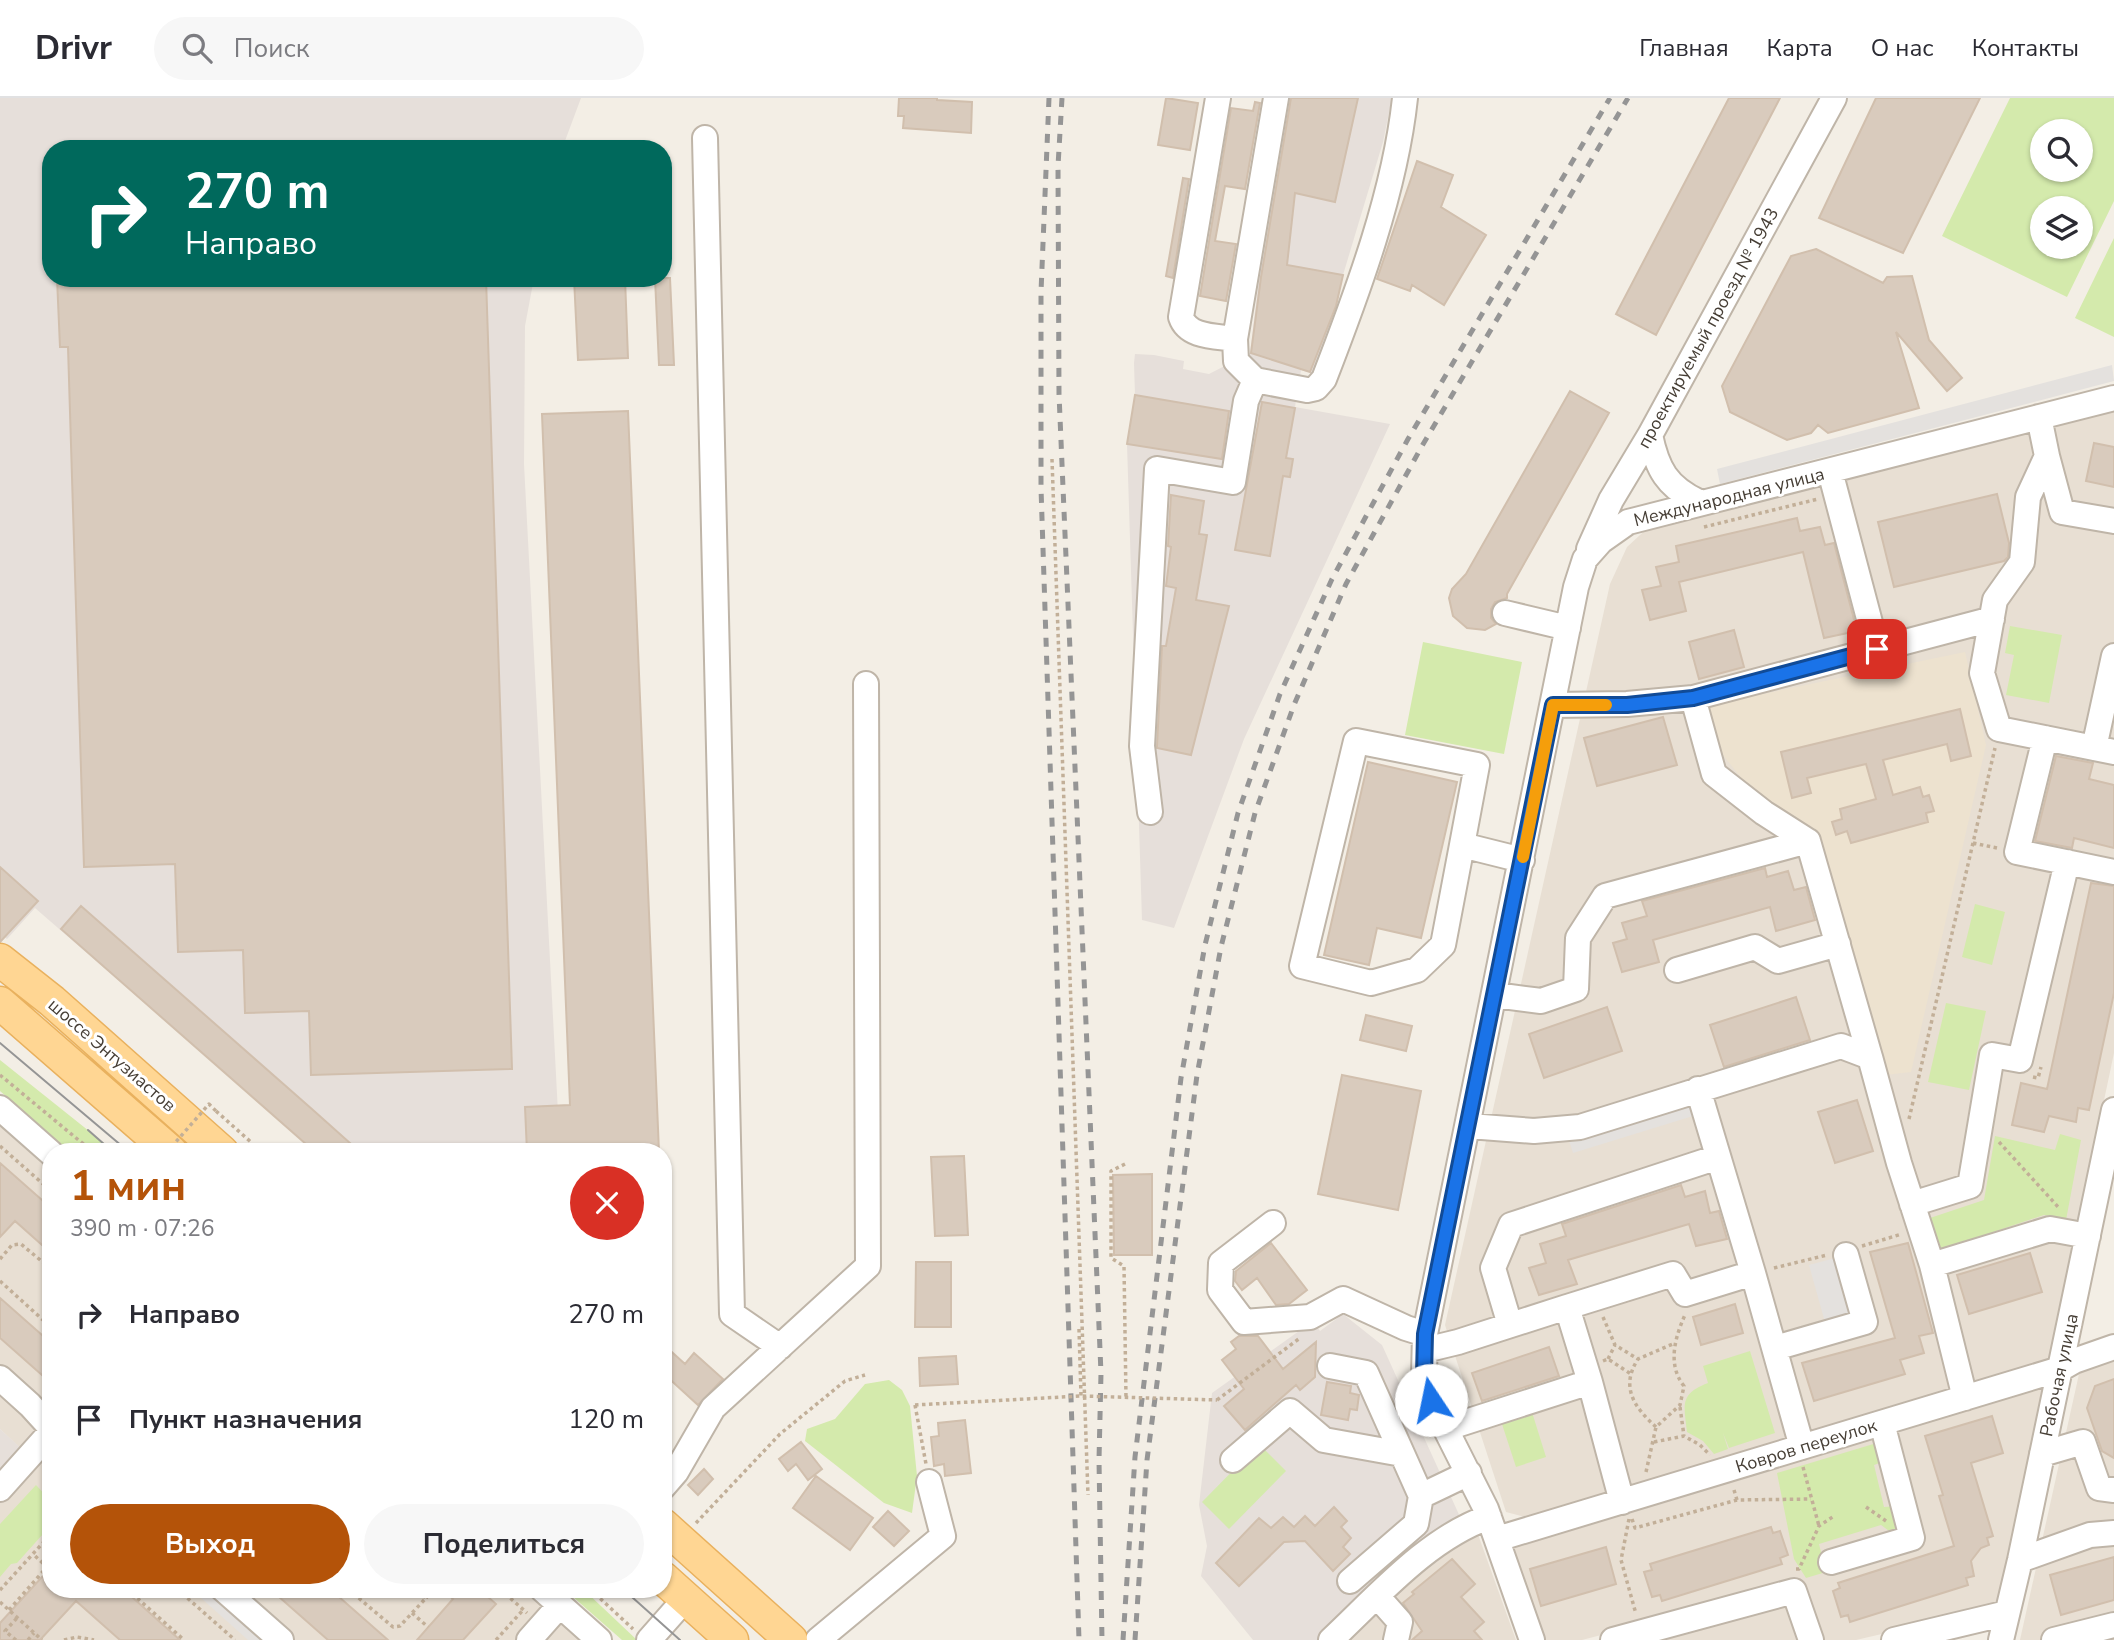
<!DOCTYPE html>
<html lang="ru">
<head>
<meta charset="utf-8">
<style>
	body { margin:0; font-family:"Nunito Sans",sans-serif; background:#f7f7f7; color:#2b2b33; height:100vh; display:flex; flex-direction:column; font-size:26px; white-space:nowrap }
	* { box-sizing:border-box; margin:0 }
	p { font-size:23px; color:#7c7c81 }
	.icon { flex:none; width:38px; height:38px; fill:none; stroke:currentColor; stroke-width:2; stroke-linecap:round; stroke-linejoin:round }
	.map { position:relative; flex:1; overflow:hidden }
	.sheet { position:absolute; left:42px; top:1045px; width:630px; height:455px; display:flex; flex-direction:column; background:#fff; border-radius:28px; box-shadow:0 2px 5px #0004 }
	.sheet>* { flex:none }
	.guide { position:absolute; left:42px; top:42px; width:630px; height:147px; border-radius:28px; box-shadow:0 2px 5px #0004; background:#00695c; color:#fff; overflow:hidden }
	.controls { position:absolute; left:2030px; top:21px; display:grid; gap:14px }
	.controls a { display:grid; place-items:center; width:63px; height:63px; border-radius:50%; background:#fff; box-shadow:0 2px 5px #0004; font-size:35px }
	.pin { position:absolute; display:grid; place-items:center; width:60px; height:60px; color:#fff; margin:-30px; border-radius:14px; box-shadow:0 4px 10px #0006 }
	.me { position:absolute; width:77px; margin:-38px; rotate:349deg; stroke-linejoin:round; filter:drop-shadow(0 0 5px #0008) }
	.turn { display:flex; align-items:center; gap:24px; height:147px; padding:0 28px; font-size:32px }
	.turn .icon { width:91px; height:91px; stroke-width:2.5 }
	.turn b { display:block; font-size:49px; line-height:60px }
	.round { display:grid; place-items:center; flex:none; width:74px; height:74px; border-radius:37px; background:#f7f7f7 }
	.overview { display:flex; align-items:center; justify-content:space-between; height:119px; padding:0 28px }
	h1 { font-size:42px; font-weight:700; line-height:52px; color:#b45309 }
	.action { display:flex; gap:14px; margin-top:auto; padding:14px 28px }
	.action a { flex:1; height:80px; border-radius:42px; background:#b45309; color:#fff; font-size:28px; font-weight:700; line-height:80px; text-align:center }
	.action a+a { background:#f7f7f7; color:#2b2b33 }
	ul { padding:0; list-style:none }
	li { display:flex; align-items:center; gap:21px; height:105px; padding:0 28px }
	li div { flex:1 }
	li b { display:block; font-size:26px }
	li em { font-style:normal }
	header { display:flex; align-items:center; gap:42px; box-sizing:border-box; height:98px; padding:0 35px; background:#fff; border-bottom:2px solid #e1e1e2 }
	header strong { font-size:33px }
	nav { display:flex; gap:38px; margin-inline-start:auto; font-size:24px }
	.search { width:490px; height:63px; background:#f7f7f7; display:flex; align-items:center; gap:18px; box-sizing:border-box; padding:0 24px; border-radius:38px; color:#7c7c81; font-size:26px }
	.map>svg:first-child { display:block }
	.residential { fill:#e8dfd3 }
	.industrial { fill:#e6dfda }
	.education { fill:#ede2cf }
	.green { fill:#d4eaac; fill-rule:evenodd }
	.parking { fill:#e4e1de }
	.building { fill:#d9cbbd; stroke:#d1bfad; stroke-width:2 }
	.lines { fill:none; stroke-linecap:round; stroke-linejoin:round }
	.minor-casing { stroke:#bfb5a8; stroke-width:28 }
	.major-casing { stroke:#e9b15e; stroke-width:35 }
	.path { stroke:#c2af98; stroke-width:3.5; stroke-dasharray:3.5 3.5; stroke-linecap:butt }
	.minor { stroke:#fff; stroke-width:24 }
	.major { stroke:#ffd693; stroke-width:32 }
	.tram { stroke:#959595; stroke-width:2 }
	.rail { stroke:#959595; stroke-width:5; stroke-dasharray:9 9; stroke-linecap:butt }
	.path-bridge { stroke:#c2af98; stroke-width:3.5; stroke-dasharray:3.5 3.5; stroke-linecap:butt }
	.route-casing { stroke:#114b97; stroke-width:18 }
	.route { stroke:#1a73e8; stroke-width:12 }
	.slow { stroke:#f59e0b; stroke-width:12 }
	.labels { text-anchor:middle; stroke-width:6; stroke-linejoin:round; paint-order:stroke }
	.street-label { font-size:18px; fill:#463e35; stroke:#fff }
</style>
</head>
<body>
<header>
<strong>Drivr</strong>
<div class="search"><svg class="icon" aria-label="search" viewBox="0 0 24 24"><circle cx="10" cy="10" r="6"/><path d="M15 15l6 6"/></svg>Поиск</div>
<nav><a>Главная</a><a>Карта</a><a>О нас</a><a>Контакты</a></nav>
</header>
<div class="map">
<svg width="2114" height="1542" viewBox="0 0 2114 1542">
	<rect width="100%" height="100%" fill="#f3eee5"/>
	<path class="residential" d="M2114 311V955L2049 1263 1533 1421 1506 1414 1445 1227 1610 486 1627 449 1653 425Z
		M0 1023 51 1068V1491H528L586 1542H0V1399L33 1362 0 1331Z
		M2114 1252V1542H2020L2079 1276 2090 1259Z
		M2039 1290 2043 1294 1998 1509 1856 1542H1825L1804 1484 1582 1542H1546L1511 1447Z
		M1471 1417 1516 1542H1322Z
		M1792 1505 1807 1542H1635Z"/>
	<path class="industrial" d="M0 0H581L562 51H51V180H534L525 228 524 366 560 1053H315L35 810 7 841 0 835Z
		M1289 0H1392L1383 44 1343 177 1319 277 1301 272 1295 309 1390 326 1244 641 1174 830 1142 822 1127 346 1135 297 1134 265 1135 256 1154 257 1184 263 1183 271 1209 276 1250 255 1270 90Z
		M1343 1216 1382 1247 1461 1421 1322 1542H1253L1201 1478 1207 1448 1199 1407 1212 1295 1313 1223 1320 1233Z
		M0 1331 34 1362 0 1399Z"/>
	<path class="education" d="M1965 554 1986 647 1911 974 1885 977 1815 737 1747 687 1715 647 1705 608Z"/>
	<path class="green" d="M2010 0H2114V103L2067 199 1942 138ZM2042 33H2081V72H2042ZM2042 110H2081V149H2042Z
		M2114 140V239L2075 220Z
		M2010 528 2062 537 2049 605 2006 597 2014 557 2005 555Z
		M1423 544 1522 564 1504 656 1405 637Z
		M1975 806 2005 814 1992 867 1962 859Z
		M1946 905 1986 913 1969 992 1928 984Z
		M0 962 114 1053H68L0 993Z
		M2060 1036 2081 1042 2066 1122 2044 1117 1940 1152 1930 1120 1984 1102 1995 1038 2055 1052Z
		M1750 1253 1775 1335 1729 1350 1723 1335 1728 1351 1714 1356 1703 1343 1687 1334C1684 1307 1679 1296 1708 1285L1703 1268Z
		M889 1282 902 1292 910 1308 917 1378 912 1415 884 1405 805 1343 807 1331 835 1321 865 1286Z
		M1531 1311 1546 1359 1516 1369 1500 1320Z
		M1880 1344 1885 1363 1874 1367 1884 1409 1898 1408 1902 1427 1896 1438 1881 1427 1819 1446 1826 1474 1806 1480 1794 1461 1777 1375Z
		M1259 1346 1286 1373 1229 1431 1202 1404Z
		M36 1387 51 1403V1423L44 1430 43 1436 17 1465 11 1466 0 1479V1426Z
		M564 1491H583L637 1542H622Z"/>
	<path class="parking" d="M2112 267 2114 283 1720 386 1717 371Z
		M1683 988 1693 1018 1573 1055 1563 1024Z
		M1846 1157 1865 1224 1828 1235 1809 1167Z
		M191 1491H211L269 1542H248Z"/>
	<path class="building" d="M899 0H937V2L972 4 971 35 903 30 904 18H898Z
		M1166 0 1198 5 1190 52 1158 47Z
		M1291 0H1358L1335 104 1295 95 1287 167 1343 177 1336 208 1310 274 1251 255 1261 179Z
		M1729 0H1780L1656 237 1616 216Z
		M1876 0H1980L1903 155 1819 120Z
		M1255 4 1260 5 1245 91 1225 88 1215 143 1236 146 1226 203 1200 198 1231 10 1253 13Z
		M1417 63 1453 77 1441 109 1486 137 1444 207 1412 187 1410 193 1377 181Z
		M1183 80 1189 81 1173 180 1166 178Z
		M1816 151 1883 185 1887 179 1912 178 1929 242 1962 280 1947 293 1896 234 1919 310 1828 335 1818 327 1811 335 1787 342 1730 314 1722 288 1791 158Z
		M57 180H486L512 971 311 977 309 913 245 915 243 852 178 854 175 766 84 769 68 249H60Z
		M574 180H625L628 260 578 262Z
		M655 180H670L674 267H659Z
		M1570 293 1609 315 1507 496V500L1495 504 1491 511V520L1496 526 1485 532 1467 530 1453 518 1449 500 1452 491 1466 476Z
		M1135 297 1229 313 1222 361 1127 346Z
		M1262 304 1295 310 1286 360 1293 361 1290 379 1283 378 1270 458 1235 452Z
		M628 313 659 1054H527L525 1009 570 1007 542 316Z
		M2094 345 2114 349V389L2086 383Z
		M1997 396 2009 445 2008 459 2004 463 1894 489 1878 424Z
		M1171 397 1204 403 1199 436 1207 437 1196 502 1229 508 1191 657 1157 650V648L1162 548H1166L1176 490 1166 488 1171 449 1168 448Z
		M1797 420 1800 433 1820 429 1825 447 1834 445 1857 533 1824 540 1803 454 1679 484 1686 513 1650 522 1642 492 1661 488 1656 469 1679 464 1676 448Z
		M1734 532 1744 569 1699 581 1689 544Z
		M1960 611 1971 658 1951 663 1947 646 1883 662 1893 697 1920 689 1923 699 1929 697 1934 713 1926 715 1928 724 1851 745 1847 733 1836 737 1832 724 1842 721 1840 711 1876 701 1866 666 1807 680 1811 695 1792 700 1781 654Z
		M1663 619 1677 667 1597 688 1584 640Z
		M2056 658 2093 665 2089 681 2114 687V750L2074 740 2072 750 2035 743Z
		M1368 664 1457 684 1421 840 1377 830 1369 867 1324 857Z
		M0 769 38 803 0 844Z
		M1765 770 1767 779 1788 773 1794 792 1806 789 1815 822 1776 833 1770 809 1653 842 1659 864 1622 874 1613 845 1627 841 1622 825 1647 818 1642 803Z
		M2091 785 2114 788V895L2089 1012 2078 1010 2076 1024 2049 1018 2044 1034 2012 1027 2021 985 2047 991Z
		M81 808 313 1012 360 1054H315L61 831Z
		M1796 899 1810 942 1724 969 1710 927Z
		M1607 909 1622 953 1544 980 1529 936Z
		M1366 917 1412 928 1406 953 1360 942Z
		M1342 977 1421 993 1398 1112 1318 1096Z
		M1857 1002 1873 1053 1835 1065 1818 1014Z
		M964 1058 968 1137 935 1138 931 1059Z
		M0 1065 51 1110V1155L15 1123 0 1139Z
		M1152 1076V1157H1114L1113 1077Z
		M1681 1087 1685 1099 1705 1093 1710 1115 1719 1113 1727 1141 1696 1148 1689 1126 1568 1162 1577 1186 1539 1197 1529 1170 1546 1165 1540 1146 1566 1138 1562 1126Z
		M1271 1145 1307 1192 1289 1206 1276 1207 1257 1180 1242 1192 1235 1183 1236 1173Z
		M1908 1145 1933 1235 1919 1238 1924 1255 1900 1262 1905 1276 1814 1303 1802 1265 1895 1240 1870 1154Z
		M2030 1155 2042 1194 1969 1216 1957 1177Z
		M916 1164H951V1229H915Z
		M0 1200 51 1245V1285L0 1240Z
		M1735 1206 1743 1235 1701 1247 1693 1219Z
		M1239 1238H1258L1283 1271 1316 1244 1315 1279 1300 1292 1296 1287 1245 1332 1224 1308 1244 1291 1222 1262 1236 1251 1231 1244Z
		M663 1246 685 1266 694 1255 723 1281 698 1307 663 1275Z
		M1549 1249 1559 1278 1482 1303 1472 1275Z
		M956 1258 958 1286 920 1288 919 1260Z
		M2114 1281V1360L2102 1353 2087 1310 2095 1288Z
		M1327 1284 1351 1288 1350 1295 1359 1297 1357 1312 1350 1311 1348 1322 1321 1317Z
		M1992 1318 2003 1355 1971 1365 1993 1438 1987 1440 1989 1447 1981 1450 1971 1463 1974 1478 1966 1480 1968 1487 1850 1524 1848 1517 1841 1519 1833 1493 1840 1490 1838 1485 1954 1448 1939 1398 1943 1397 1925 1338Z
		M965 1322 971 1375 945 1378 944 1366 934 1368 931 1339 939 1338 938 1325Z
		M801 1344 822 1371 808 1382 796 1366 788 1373 779 1361Z
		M704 1371 713 1381 698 1397 688 1387Z
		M816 1378 873 1420 850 1452 793 1410Z
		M1334 1409 1347 1423 1341 1429 1351 1440 1343 1449 1350 1456 1333 1473 1305 1443 1284 1444 1239 1488 1216 1465 1259 1420 1271 1430 1283 1419 1294 1429 1305 1418 1315 1428Z
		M888 1413 909 1433 894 1448 873 1429Z
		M1771 1429 1773 1435 1780 1433 1788 1457 1780 1460 1782 1466 1662 1503 1660 1497 1652 1499 1644 1474 1652 1472 1650 1466Z
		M1606 1449 1616 1486 1541 1508 1530 1471Z
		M2114 1459V1502L2061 1517 2050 1477Z
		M1452 1461 1475 1486 1461 1499 1484 1524 1474 1533 1482 1542H1412L1422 1533 1403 1505 1414 1496 1412 1494Z
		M51 1469V1491H123L180 1542H120L76 1503 40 1542H0V1525Z
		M270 1491H330L388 1542H328Z
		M441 1491H479L496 1506 463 1542H417L453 1501Z"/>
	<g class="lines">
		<g class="minor-casing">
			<path id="minor" d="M1218 0 1181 219C1188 240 1217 238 1235 241
				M1276 0 1235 241 1236 263 1255 282 1307 292 1316 290 1324 281C1358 193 1395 94 1405 0
				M705 40 732 1216 780 1249
				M2039 319 2047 358 2028 399 2022 464 1995 502 1982 575 1999 631 2114 654
				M1650 337C1657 371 1667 389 1699 404
				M2047 358 2062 414 2114 423
				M1830 373 1877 551
				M1589 451 1611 402 1650 337 1834 0
				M1505 515 1568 530
				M1693 600 1714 676 1764 715 1808 743 1870 959
				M1553 607 1627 606 1693 600 1992 521
				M2045 640 2017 754 2114 774
				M2094 650 2114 558
				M1150 714 1142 648 1157 371 1233 384 1246 303 1255 282
				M1462 747 1477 667 1356 643 1302 868 1371 885 1417 872 1443 847 1462 747 1522 762
				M1677 872 1755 849 1778 863 1838 846
				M1495 897 1541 903 1576 891 1578 840 1605 798 1808 743
				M1698 991 1753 1175
				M0 1010 51 1055
				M1469 1028 1534 1033 1580 1029 1841 948 1870 959 1899 1065 1932 1167 1965 1300
				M1912 1106 1970 1088 1992 957 2020 962 2067 764
				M1273 1125 1221 1165 1220 1192 1244 1224 1310 1219 1343 1201 1406 1230 1425 1236
				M1932 1167 2050 1131 2088 1138
				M1567 1209 1673 1176 1685 1196 1753 1175 1802 1349
				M1510 1227 1493 1170 1511 1127 1718 1059
				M1775 1250 1865 1224 1846 1157
				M1425 1252 1458 1244 1567 1209 1590 1284 1447 1330
				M1330 1268 1366 1275 1421 1398 1469 1375
				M0 1280 30 1307 51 1330
				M1590 1284 1622 1404
				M2042 1356 2083 1344 2099 1390 2114 1392
				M1233 1362 1290 1313 1324 1342 1402 1356
				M663 1389 676 1374 713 1310 868 1168 866 586
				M0 1391 51 1334
				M1497 1441 2060 1271 2074 1263 2114 1249
				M2020 1462 2090 1437 2114 1435
				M1831 1464 1912 1440 1882 1325
				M1350 1483 1416 1426 1421 1398
				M223 1491 281 1542
				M542 1491 599 1542
				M1377 1498 1400 1524 1396 1542
				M529 1542 560 1507
				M649 1542 686 1500
				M818 1542 943 1438 929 1384
				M1331 1542C1378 1498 1428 1440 1489 1419
				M1532 1542 1486 1411 1431 1302 1424 1277 1425 1236 1576 489 1585 461 1601 443 1628 424 2114 300
				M1613 1542 1794 1493 1811 1542
				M1894 1542 2007 1515
				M2001 1542 2020 1462 2114 1012
				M2054 1542 2114 1527"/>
		</g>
		<g class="major-casing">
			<path id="major" d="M0 862 52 903 222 1054
				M0 905 171 1054
				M663 1427 791 1542
				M663 1480 732 1542"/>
		</g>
		<path class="path" d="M1052 361 1088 1397
			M1704 429 1818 401
			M1973 745 1997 750
			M0 977 93 1054
			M2033 979 2038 980 2041 969
			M216 1013 252 1045
			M1909 1021 1995 650
			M1999 1044 2060 1111
			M0 1048 51 1093
			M1125 1066 1111 1073V1160L1124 1168 1126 1300
			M1862 1148 1902 1136
			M0 1161 12 1147 21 1146 51 1171
			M1774 1170 1827 1157
			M0 1183 43 1222 51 1224
			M1603 1219 1615 1247 1638 1261
			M1079 1231 1081 1298
			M1608 1261 1615 1247
			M1603 1263 1608 1261 1631 1276
			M1217 1302 1300 1240
			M915 1307 926 1366
			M1680 1309 1684 1338
			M1656 1329C1634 1309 1620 1289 1638 1261L1675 1245
			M1654 1344 1684 1338 1700 1347 1710 1357
			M1803 1369 1819 1428
			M1646 1374 1656 1329 1680 1307 1684 1288C1667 1267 1675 1239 1685 1217
			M1734 1392 1737 1402
			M1866 1409 1886 1423
			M1629 1421 1621 1462 1636 1516
			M1632 1421 1635 1430 1737 1402 1811 1401
			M696 1425 780 1336 845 1283 865 1277
			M1796 1471H1799L1819 1428 1834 1418
			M127 1491 184 1542
			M177 1491 235 1542
			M348 1491 393 1529 400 1528 426 1500 416 1491
			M500 1491 527 1515
			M590 1491 633 1531
			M0 1492 51 1436
			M426 1500 434 1491
			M0 1504 42 1542
			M9 1512 47 1469 33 1456
			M412 1515 428 1529
			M16 1542 5 1533 17 1520
			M28 1542 34 1535
			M64 1542 77 1539 94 1542
			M496 1542 523 1512"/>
		<use href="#minor" class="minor"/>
		<use href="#major" class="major"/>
		<path class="tram" d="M0 945 129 1054
			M88 1032 113 1054
			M623 1491 680 1542"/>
		<path class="rail" d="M1049 0 1041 194V390L1079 1542
			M1062 0 1058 68 1059 296 1101 1275 1099 1362 1102 1542
			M1123 1542 1135 1359 1181 980 1205 847 1238 715 1280 596 1332 481 1408 341 1610 0
			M1135 1542 1147 1362 1197 977 1221 849 1255 715 1294 607 1346 486 1422 348 1628 0"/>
		<path class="path-bridge" d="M167 1054 209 1006 216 1013
			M915 1307 1081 1298 1217 1302"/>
	</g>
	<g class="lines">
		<g class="route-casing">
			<path id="route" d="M1431 1302 1424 1277 1425 1236 1553 607H1627L1693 600 1877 551"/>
		</g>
		<use href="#route" class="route"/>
		<path class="slow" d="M1523 759 1553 607H1606"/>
	</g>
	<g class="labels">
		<g class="street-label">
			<text transform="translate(1708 230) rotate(-61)" y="6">проектируемый проезд № 1943</text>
			<text transform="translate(1729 399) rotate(-14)" y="6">Международная улица</text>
			<text transform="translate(112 957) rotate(41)" y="6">шоссе Энтузиастов</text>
			<text transform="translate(2059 1277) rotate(-78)" y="6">Рабочая улица</text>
			<text transform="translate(1806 1348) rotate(-17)" y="6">Ковров переулок</text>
		</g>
	</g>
</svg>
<div class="controls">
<a><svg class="icon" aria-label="search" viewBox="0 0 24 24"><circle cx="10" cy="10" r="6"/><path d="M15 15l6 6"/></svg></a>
<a><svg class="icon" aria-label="layers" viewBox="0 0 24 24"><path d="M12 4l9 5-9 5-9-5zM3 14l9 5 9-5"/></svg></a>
</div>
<div class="pin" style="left:1877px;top:551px;background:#d93025"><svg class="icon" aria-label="arrive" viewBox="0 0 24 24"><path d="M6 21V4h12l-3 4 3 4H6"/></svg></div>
<svg class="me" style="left:1431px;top:1302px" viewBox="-20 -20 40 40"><circle r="19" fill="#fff"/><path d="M0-13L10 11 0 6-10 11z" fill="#1a73e8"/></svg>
<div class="guide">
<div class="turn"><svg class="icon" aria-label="right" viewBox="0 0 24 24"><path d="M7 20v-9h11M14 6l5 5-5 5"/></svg><div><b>270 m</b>Направо</div></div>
</div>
<section class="sheet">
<div class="overview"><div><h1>1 мин</h1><p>390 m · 07:26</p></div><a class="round" style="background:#d93025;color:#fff"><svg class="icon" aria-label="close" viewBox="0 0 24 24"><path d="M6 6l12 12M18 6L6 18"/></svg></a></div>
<ul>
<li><svg class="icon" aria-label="right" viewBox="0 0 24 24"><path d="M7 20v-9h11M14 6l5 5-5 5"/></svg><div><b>Направо</b></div><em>270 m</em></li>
<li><svg class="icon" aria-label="arrive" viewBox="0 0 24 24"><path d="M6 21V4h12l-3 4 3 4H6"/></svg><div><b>Пункт назначения</b></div><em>120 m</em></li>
</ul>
<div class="action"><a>Выход</a><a>Поделиться</a></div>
</section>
</div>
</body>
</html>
